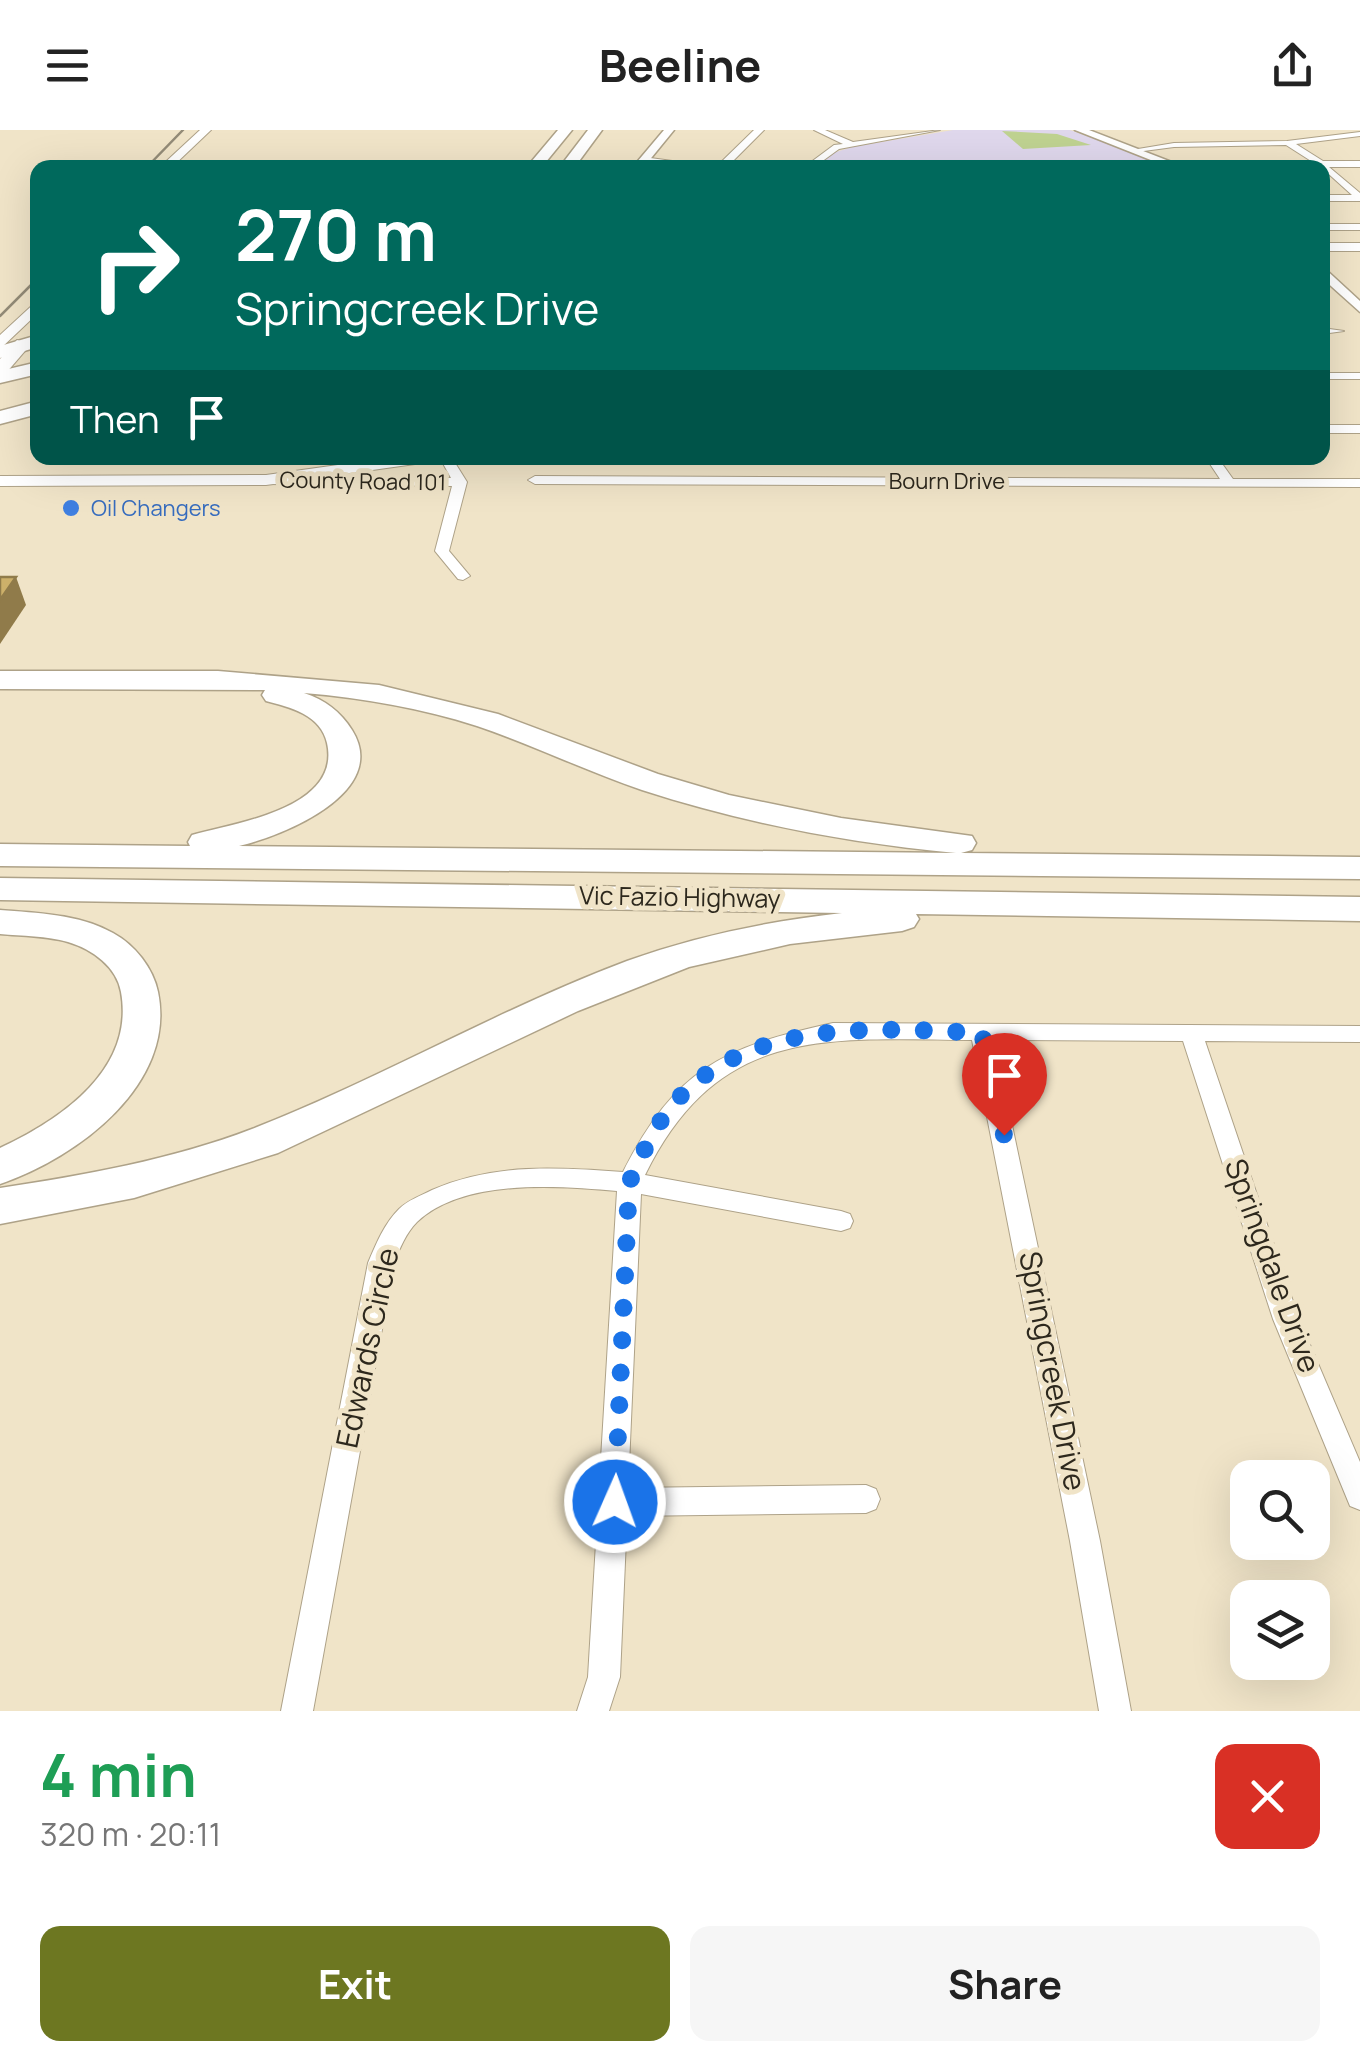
<!DOCTYPE html>
<html lang="en">
<head>
<meta charset="utf-8">
<style>
	body { margin:0; font-family:Manrope,sans-serif; background:#f6f6f6; color:#222; height:100vh; display:flex; flex-direction:column; font-size:38px; white-space:nowrap }
	* { box-sizing:border-box; margin:0 }
	p { font-size:32px; color:#767676 }
	.icon { flex:none; width:55px; height:55px; fill:none; stroke:currentColor; stroke-width:2; stroke-linecap:round; stroke-linejoin:round }
	.map { position:relative; height:1581px; overflow:hidden }
	.side { display:flex; flex-direction:column; background:#fff; flex:1 }
	.side>* { flex:none }
	.guide { position:absolute; left:30px; top:30px; width:1300px; height:305px; border-radius:20px; box-shadow:0 10px 40px #0002; background:#00695c; color:#fff; overflow:hidden }
	.fabs { position:absolute; left:1230px; top:1330px; display:grid; gap:20px }
	.fabs a { display:grid; place-items:center; width:100px; height:100px; border-radius:20px; background:#fff; box-shadow:0 10px 40px #0002; font-size:50px }
	.pin { position:absolute; display:grid; place-items:center; width:85px; height:85px; color:#fff; margin:-102px -42px; border-radius:50% 50% 50% 0; rotate:-45deg; box-shadow:0 0 10px #0007 }
	.pin .icon { rotate:45deg }
	.me { position:absolute; width:110px; margin:-55px; rotate:2deg; stroke-linejoin:round; filter:drop-shadow(0 0 8px #0008) }
	.turn { display:flex; align-items:center; gap:35px; height:210px; padding:0 40px; font-size:45px }
	.turn .icon { width:130px; height:130px; stroke-width:2.5 }
	.turn b { display:block; font-size:70px; line-height:85px }
	.then { display:flex; align-items:center; height:95px; padding:0 40px; background:#0003; gap:20px; font-size:38px }
	.round { display:grid; place-items:center; flex:none; width:105px; height:105px; border-radius:20px; background:#f6f6f6 }
	.headline { display:flex; align-items:center; justify-content:space-between; height:170px; padding:0 40px }
	h1 { font-size:60px; font-weight:700; line-height:75px; color:#1e9e55 }
	.cta { display:flex; gap:20px; margin-top:auto; padding:20px 40px }
	.cta a { flex:1; height:115px; border-radius:20px; background:#6d7721; color:#fff; font-size:40px; font-weight:700; line-height:115px; text-align:center }
	.cta a+a { background:#f6f6f6; color:#222 }
	header { display:flex; justify-content:space-between; align-items:center; height:130px; padding:0 40px; background:#fff; font-size:45px; font-weight:700 }
	.map>svg:first-child { display:block }
	.education { fill:#dfd7ec }
	.green { fill:#bfd291 }
	.lines { fill:none; stroke-linecap:round; stroke-linejoin:round }
	.minor-casing { stroke:#aea288; stroke-width:2 }
	.tertiary-casing { stroke:#aea288; stroke-width:3 }
	.secondary-casing { stroke:#aea288; stroke-width:2 }
	.primary-casing { stroke:#aea288; stroke-width:2 }
	.motorway-casing { stroke:#aea288; stroke-width:3 }
	.minor { fill:#fff; fill-rule:evenodd }
	.tertiary { fill:#fff; fill-rule:evenodd }
	.secondary { fill:#fff; fill-rule:evenodd }
	.primary { fill:#fff; fill-rule:evenodd }
	.motorway { fill:#fff; fill-rule:evenodd }
	.rail { stroke:#938b77; stroke-width:2.5 }
	.shaded-wall { fill:#907b4a }
	.building { fill:#cdb06a; stroke:#907b4a; stroke-width:2.5 }
	.route { stroke:#1a73e8; stroke-width:18; stroke-dasharray:0 32.4 }
	.shop-dot { fill:#3f7fe0; stroke:#f0e4c8; stroke-width:4 }
	.labels { text-anchor:middle; stroke-width:10; stroke-linejoin:round; paint-order:stroke }
	.far-street-label { font-size:22px; fill:#2d281d; stroke:#f0e4c8 }
	.far-shop-label { font-size:22px; fill:#366cbe; stroke:#f0e4c8; text-anchor:start }
	.street-label { font-size:25px; fill:#2d281d; stroke:#f0e4c8 }
	.near-street-label { font-size:30px; fill:#2d281d; stroke:#f0e4c8 }
</style>
</head>
<body>
<header><svg class="icon" aria-label="menu" viewBox="0 0 24 24"><path d="M4 6h16M4 12h16M4 18h16"/></svg>Beeline<svg class="icon" aria-label="share" viewBox="0 0 24 24"><path d="M12 15V3M7 8l5-5 5 5M5 13v7h14v-7"/></svg></header>
<div class="map">
<svg width="1360" height="1581" viewBox="0 0 1360 1581">
	<rect width="100%" height="100%" fill="#f0e4c8"/>
	<path class="education" d="M953 0H1070L1162 33 1157 38H815L833 23 852 17Z"/>
	<path class="green" d="M1002 1 1057 4 1091 15 1023 19Z"/>
	<g class="lines">
		<g class="minor-casing">
			<path id="minor" d="M754 0H764L726 38H686L639 30 643 27 716 37Z
				M814 0H825L853 12 940 0 839 19 813 38H803L834 15 843 14Z
				M1360 2V6L1296 14 1323 31H1360V37H1329L1360 63V71H1322V65H1352L1322 38 1286 15 1174 17 1136 22 1132 20 1174 13 1287 11Z
				M1322 94H1360V100H1322Z
				M1322 198 1344 201 1322 204Z
				M1322 243H1360V249H1322Z
				M1322 295H1360V303H1322Z
				M440 328H452L467 352 449 421 470 446 463 450 458 449 435 421 452 356 268 354 261 350 268 346 451 348Z
				M1206 328H1218L1233 349H1360V357L535 354 528 350 535 346 1220 349Z
				M833 893 1360 896V912L1205 911 1299 1189 1360 1332V1380L1350 1376 1273 1189 1183 911 994 910 1100 1411 1131 1581H1099L1070 1411 972 910C828 909 719 894 645 1045L841 1081 850 1084 853 1091 850 1098 841 1101 641 1064 628 1358 866 1355 876 1359 880 1369 876 1379 866 1383 627 1386 620 1547 609 1581H577L588 1547 617 1061C558 1056 464 1048 417 1092 406 1103 400 1118 394 1133L313 1581H281L368 1133C376 1114 384 1094 399 1079 408 1070 420 1066 432 1060 493 1033 558 1037 623 1042 675 939 723 917 833 893Z"/>
		</g>
		<g class="tertiary-casing">
			<path id="tertiary" d="M664 0H674L643 38H632Z
				M1075 0H1089L1187 38H1171Z
				M1322 136 1360 171V182L1322 148Z"/>
		</g>
		<g class="secondary-casing">
			<path id="secondary" d="M200 0H211L171 38H159Z
				M1322 113H1360V121H1322Z
				M38 170V183L0 219V205Z
				M388 328H431L422 333 266 355 0 356V346L266 345Z"/>
		</g>
		<g class="primary-casing">
			<path id="primary" d="M17 210 31 214 6 243 0 244V229Z"/>
		</g>
		<g class="motorway-casing">
			<path id="motorway" d="M558 0H572L541 38H526Z
				M588 0H602L574 38H559Z
				M38 205V217L0 228V216Z
				M38 232V244L0 253V241Z
				M38 271V284L0 294V281Z
				M0 541H218L379 555 498 584 658 644 729 665 841 688 972 706 976 713 972 720 961 723 1360 727V749L0 736V714L190 716 188 712 192 705C234 693 342 679 327 613 321 585 290 577 266 571L262 565 265 560 0 559ZM304 563C363 568 421 578 477 596 533 615 586 641 642 660 744 693 849 713 956 723L239 716C283 706 391 662 352 600 340 581 325 570 304 563Z
				M0 748 1360 767V791L916 784 919 789 914 797 902 801 790 814 689 837 578 881 278 1023 134 1068 0 1094V1058C85 1045 171 1030 252 999 380 949 499 879 627 831 696 806 770 791 842 783L0 770Z
				M0 780C37 783 79 784 113 803 135 815 153 838 158 862 177 954 77 1028 0 1054V1018C62 989 135 939 121 862 117 837 92 819 68 812 47 806 22 806 0 804Z"/>
		</g>
		<use href="#minor" class="minor"/>
		<use href="#tertiary" class="tertiary"/>
		<use href="#secondary" class="secondary"/>
		<use href="#primary" class="primary"/>
		<use href="#motorway" class="motorway"/>
		<path class="rail" d="M146 38 183 0
			M0 186 38 148"/>
	</g>
	<path class="shaded-wall" d="M16 447 26 475 0 514V470Z"/>
	<path class="building" d="M0 447H16L0 470Z"/>
	<g class="lines">
		<path class="route" d="M615 1372 629 1053C641 1027 652 1001 670 978 744 887 878 898 982 903L1004 1005"/>
	</g>
	<circle class="shop-dot" cx="71" cy="378" r="10"/>
	<g class="labels">
		<g class="far-street-label">
			<text transform="translate(363 351) rotate(1)" y="8">County Road 101</text>
			<text x="947" y="359">Bourn Drive</text>
		</g>
		<g class="far-shop-label">
			<text x="91" y="386">Oil Changers</text>
		</g>
		<g class="street-label">
			<text transform="translate(680 767) rotate(1)" y="9">Vic Fazio Highway</text>
		</g>
		<g class="near-street-label">
			<text transform="translate(1272 1136) rotate(70)" y="10">Springdale Drive</text>
			<text transform="translate(368 1218) rotate(-78)" y="10">Edwards Circle</text>
			<text transform="translate(1052 1241) rotate(79)" y="10">Springcreek Drive</text>
		</g>
	</g>
</svg>
<div class="fabs">
<a><svg class="icon" aria-label="search" viewBox="0 0 24 24"><circle cx="10" cy="10" r="6"/><path d="M15 15l6 6"/></svg></a>
<a><svg class="icon" aria-label="layers" viewBox="0 0 24 24"><path d="M12 4l9 5-9 5-9-5zM3 14l9 5 9-5"/></svg></a>
</div>
<div class="pin" style="left:1004px;top:1005px;background:#d93025"><svg class="icon" aria-label="arrive" viewBox="0 0 24 24"><path d="M6 21V4h12l-3 4 3 4H6"/></svg></div>
<svg class="me" style="left:615px;top:1372px" viewBox="-20 -20 40 40"><circle r="17" fill="#1a73e8" stroke="#fff" stroke-width="3"/><path d="M0-11L8 9 0 5-8 9z" fill="#fff"/></svg>
<div class="guide">
<div class="turn"><svg class="icon" aria-label="right" viewBox="0 0 24 24"><path d="M7 20v-9h11M14 6l5 5-5 5"/></svg><div><b>270 m</b>Springcreek Drive</div></div>
<div class="then">Then<svg class="icon" aria-label="arrive" viewBox="0 0 24 24"><path d="M6 21V4h12l-3 4 3 4H6"/></svg></div>
</div>
</div>
<section class="side">
<div class="headline"><div><h1>4 min</h1><p>320 m · 20:11</p></div><a class="round" style="background:#d93025;color:#fff"><svg class="icon" aria-label="close" viewBox="0 0 24 24"><path d="M6 6l12 12M18 6L6 18"/></svg></a></div>
<div class="cta"><a>Exit</a><a>Share</a></div>
</section>
</body>
</html>
